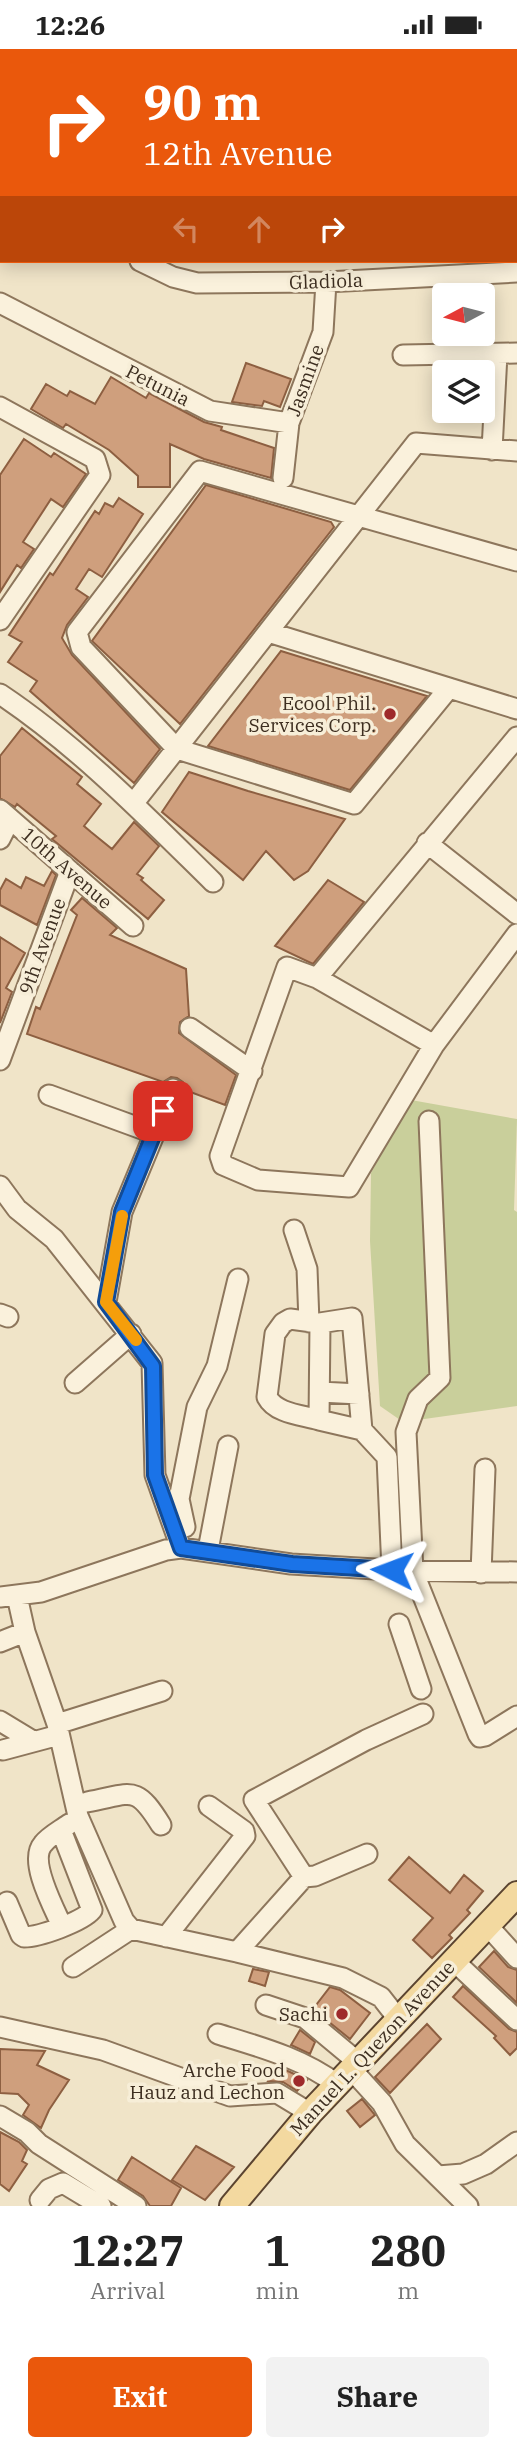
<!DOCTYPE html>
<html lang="en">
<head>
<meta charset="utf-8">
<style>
	body { margin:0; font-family:"IBM Plex Serif",serif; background:#f2f2f2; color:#222; height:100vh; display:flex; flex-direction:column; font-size:26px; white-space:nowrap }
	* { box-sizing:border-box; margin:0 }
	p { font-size:23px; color:#767676 }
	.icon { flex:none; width:38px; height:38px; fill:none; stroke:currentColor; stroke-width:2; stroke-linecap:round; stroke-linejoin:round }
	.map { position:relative; height:2157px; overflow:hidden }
	.side { display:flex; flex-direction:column; background:#fff; flex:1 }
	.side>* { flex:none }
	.top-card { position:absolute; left:0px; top:0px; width:518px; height:214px; box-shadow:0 4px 18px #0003; background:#ea580c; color:#fff; overflow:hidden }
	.needle { width:46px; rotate:263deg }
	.fabs { position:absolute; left:432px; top:234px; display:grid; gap:14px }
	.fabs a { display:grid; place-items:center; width:63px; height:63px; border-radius:7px; background:#fff; box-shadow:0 4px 18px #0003; font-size:35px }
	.pin { position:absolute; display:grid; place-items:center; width:60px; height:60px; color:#fff; margin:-30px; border-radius:14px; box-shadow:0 4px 10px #0006 }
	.me { position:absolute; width:77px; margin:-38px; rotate:273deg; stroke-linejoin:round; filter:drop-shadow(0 0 5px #0008) }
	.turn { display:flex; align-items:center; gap:24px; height:147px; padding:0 28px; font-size:32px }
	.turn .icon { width:91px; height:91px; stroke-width:2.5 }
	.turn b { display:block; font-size:49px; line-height:60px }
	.lanes { display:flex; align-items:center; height:66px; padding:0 28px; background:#0003; justify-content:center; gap:35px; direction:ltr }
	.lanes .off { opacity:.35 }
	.eta { display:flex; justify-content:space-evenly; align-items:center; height:119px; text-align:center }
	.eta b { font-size:42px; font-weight:700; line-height:49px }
	.primary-button { display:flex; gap:14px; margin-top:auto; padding:14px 28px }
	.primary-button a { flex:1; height:80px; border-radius:7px; background:#ea580c; color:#fff; font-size:28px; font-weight:700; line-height:80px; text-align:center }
	.primary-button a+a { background:#f2f2f2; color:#222 }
	.status { display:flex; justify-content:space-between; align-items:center; height:49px; padding:0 35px; background:#fff; direction:ltr }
	.status svg { height:19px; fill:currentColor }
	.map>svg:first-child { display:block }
	.green { fill:#c9cf9b }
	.building { fill:#cf9f7d; stroke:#8d5f41; stroke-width:2 }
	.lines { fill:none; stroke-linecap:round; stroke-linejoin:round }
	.minor-casing { stroke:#8d765c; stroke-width:23 }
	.major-casing { stroke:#5b4430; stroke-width:28 }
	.minor { stroke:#faf1dc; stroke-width:19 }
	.major { stroke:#f3d9a0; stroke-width:24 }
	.route-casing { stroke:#114b97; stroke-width:18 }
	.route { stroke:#1a73e8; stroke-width:12 }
	.slow { stroke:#f59e0b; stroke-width:12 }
	.poi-dot { fill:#9e2a2b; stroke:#f7eed8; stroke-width:2.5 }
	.labels { text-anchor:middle; stroke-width:7; stroke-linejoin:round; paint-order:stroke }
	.street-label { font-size:19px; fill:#3d2e20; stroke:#f7eed8 }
	.poi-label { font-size:19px; fill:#3d2e20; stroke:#f7eed8; text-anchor:end }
</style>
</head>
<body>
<div class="status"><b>12:26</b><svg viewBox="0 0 49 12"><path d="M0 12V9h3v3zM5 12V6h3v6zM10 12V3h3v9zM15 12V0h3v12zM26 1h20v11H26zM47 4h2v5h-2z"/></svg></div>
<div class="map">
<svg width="517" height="2157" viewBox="0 0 517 2157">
	<rect width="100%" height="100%" fill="#f0e4c8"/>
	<path class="green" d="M411 1051 517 1070 514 1161 517 1163V1357L403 1373 380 1357 370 1192 371 1124Z"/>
	<path class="building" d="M246 314 291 330 280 358 264 352 262 357 232 353Z
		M111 328 146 349 149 344 204 373 222 378 221 381 274 399 271 429 204 410 170 395V438H138V427L109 401 66 375 63 379 31 360 46 335 67 347 70 342 95 355Z
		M24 390 51 408 54 404 86 425 63 458 51 450 23 493 34 500 21 519 17 516 0 543V426Z
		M206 436 331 473 334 478 180 675 92 592Z
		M119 449 143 465 102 528 89 520 76 540 88 548 67 576 62 589 72 606 160 700 134 734 30 642 37 632 8 613 22 593 9 586 50 524 53 526 95 462 99 465 105 454 113 458Z
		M281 602 427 647 350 741 208 697Z
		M22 679 82 728 77 735 101 755 84 777 91 783 112 800 134 773 159 797 137 825 143 829 141 831 164 851 148 870 52 790 56 787 17 755 15 758 0 749V707Z
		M189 723 248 742 345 770 308 822 294 831 266 802 243 831 162 763Z
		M52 822 56 826 37 876 0 856V841L6 830 21 839 26 828 44 837Z
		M328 831 364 853 313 915 275 897Z
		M82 849 117 879 110 886 186 920 189 967 180 973 179 984 236 1026 225 1056 185 1041 183 1033 177 1029 171 1028 163 1033 27 985 36 958 40 960 77 866 71 861Z
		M0 888 25 904 6 939 12 943 0 974Z
		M409 1808 450 1844 464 1826 483 1842 467 1861 470 1864 449 1886 452 1889 432 1909 413 1891 433 1869 389 1831Z
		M494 1902 508 1918 517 1921V1954L479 1918Z
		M253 1920 269 1923 265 1937 249 1932Z
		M463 1937 509 1980 517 1983V1999L510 2006 494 1989 496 1987 453 1948Z
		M330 1938 340 1941 370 1964 350 1990 313 1960Z
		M427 1975 441 1990 390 2044 375 2028Z
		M300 1981 315 1993 310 2005 291 1996Z
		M0 2000 45 2002 37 2016 69 2031 49 2061 41 2079 23 2066 29 2056 18 2045 0 2044Z
		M276 2017 290 2023 307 2031 297 2042 283 2033 268 2032Z
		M362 2050 375 2066 360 2078 347 2062Z
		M0 2083 19 2093 27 2101 22 2112 27 2115 9 2142 0 2135Z
		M196 2097 234 2118 205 2151 172 2131Z
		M132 2108 181 2139 171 2157H150L143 2147 118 2131Z"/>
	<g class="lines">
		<g class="minor-casing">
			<path id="minor" d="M61 0V2
				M516 94H517
				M140 212 173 228 197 234 326 233 517 223
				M0 254 210 362 289 374
				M403 306 517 304
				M0 358 95 410 100 426 0 571
				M492 401 497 305
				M283 429 289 374 323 283 326 233
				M268 583 517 660
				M449 639 354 755 177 700 81 598 77 583 200 422 517 512
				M0 645C78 697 146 767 213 833
				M133 755 416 394 517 402
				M0 761 133 877
				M0 790 10 770
				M427 794 517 865
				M317 929 517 688
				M190 979 252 1022
				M434 996 317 929 287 918 220 1107 223 1116 258 1131 349 1138 434 996 517 885
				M0 1011 70 822
				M49 1046 153 1084
				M429 1072 440 1329 418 1350 406 1383 413 1522 478 1685 480 1688 485 1687 517 1667
				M0 1137 17 1160 54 1190 152 1314 155 1426 181 1499
				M294 1181 307 1220 309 1273
				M106 1253 122 1163 173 1040
				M0 1265 8 1268
				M320 1274 319 1371 362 1381 387 1408 392 1521
				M75 1334 131 1285
				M320 1343 359 1345
				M319 1371C303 1366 276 1365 267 1348L275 1285 283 1274 290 1270 320 1274 352 1269 362 1381
				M185 1478 179 1450 197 1358 217 1317 238 1230
				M208 1501 228 1397
				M481 1524 485 1420
				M17 1547 25 1583 57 1675 78 1767 124 1872 131 1880 237 1903 343 1929 381 1948 399 1971
				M0 1548 41 1543 166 1501 181 1499 291 1515 392 1521 517 1523
				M399 1575 421 1640
				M0 1593 25 1583
				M0 1672 33 1692
				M57 1675 162 1642
				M3 1701 59 1686
				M87 1753C132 1745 135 1734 161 1776
				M304 1828 315 1827 367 1805
				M7 1853 21 1886 24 1888C39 1888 82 1873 92 1861L61 1781
				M487 1876 517 1909
				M62 1877C54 1859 28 1812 43 1795 49 1787 61 1781 69 1775
				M166 1888 245 1787 244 1782 209 1757
				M237 1903 304 1828 254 1751 366 1691 423 1665
				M454 1912 517 1971
				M73 1918 131 1880
				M266 1956 305 1969 359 2014
				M0 1978 103 2001 230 2047 277 2044 310 2064
				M218 1985C260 1998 302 2009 338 2036
				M352 2021 382 2054 405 2095 468 2157
				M0 2067 27 2083 39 2095 136 2157
				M438 2127 463 2125 486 2115 517 2093
				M40 2151 49 2140 63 2134 101 2157"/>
		</g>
		<g class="major-casing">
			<path id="major" d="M232 2157 310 2064 517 1845"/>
		</g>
		<use href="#minor" class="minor"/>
		<use href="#major" class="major"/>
	</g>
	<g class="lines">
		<g class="route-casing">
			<path id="route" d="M163 1062 122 1163 106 1253 153 1317 155 1426 181 1499 292 1515 392 1521"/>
		</g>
		<use href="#route" class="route"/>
		<path class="slow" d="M122 1167 106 1253 136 1291"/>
	</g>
	<g class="poi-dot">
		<circle cx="390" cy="665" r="7"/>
		<circle cx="342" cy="1965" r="7"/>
		<circle cx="299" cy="2032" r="7"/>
	</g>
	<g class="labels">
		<g class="street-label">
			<text transform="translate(326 232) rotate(-2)" y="7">Gladiola</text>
			<text transform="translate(305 331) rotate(-70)" y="7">Jasmine</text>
			<text transform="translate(158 336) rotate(27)" y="7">Petunia</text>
			<text transform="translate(67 819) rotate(41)" y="7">10th Avenue</text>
			<text transform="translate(42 897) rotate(-70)" y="7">9th Avenue</text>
			<text transform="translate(372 1999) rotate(-47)" y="7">Manuel L. Quezon Avenue</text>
		</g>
		<g class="poi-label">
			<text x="376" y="661">Ecool Phil.<tspan x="376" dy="22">Services Corp.</tspan></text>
			<text x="328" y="1972">Sachi</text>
			<text x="285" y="2028">Arche Food<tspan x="285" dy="22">Hauz and Lechon</tspan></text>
		</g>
	</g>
</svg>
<div class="fabs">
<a><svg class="needle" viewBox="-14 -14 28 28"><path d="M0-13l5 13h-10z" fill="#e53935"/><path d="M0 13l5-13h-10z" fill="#767676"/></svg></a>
<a><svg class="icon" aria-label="layers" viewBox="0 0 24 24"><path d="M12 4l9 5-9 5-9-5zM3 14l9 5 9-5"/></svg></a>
</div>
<div class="pin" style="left:163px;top:1062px;background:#d93025"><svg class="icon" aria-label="arrive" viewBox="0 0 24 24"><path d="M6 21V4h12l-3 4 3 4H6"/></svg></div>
<svg class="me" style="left:392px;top:1521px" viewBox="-20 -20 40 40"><path d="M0-17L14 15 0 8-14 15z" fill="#1a73e8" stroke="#fff" stroke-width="4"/></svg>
<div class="top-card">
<div class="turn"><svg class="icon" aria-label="right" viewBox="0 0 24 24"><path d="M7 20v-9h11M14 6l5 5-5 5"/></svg><div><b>90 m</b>12th Avenue</div></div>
<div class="lanes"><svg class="icon off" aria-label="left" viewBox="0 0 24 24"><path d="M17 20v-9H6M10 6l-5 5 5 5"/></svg><svg class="icon off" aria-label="ahead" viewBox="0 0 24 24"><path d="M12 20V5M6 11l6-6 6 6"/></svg><svg class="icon" aria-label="right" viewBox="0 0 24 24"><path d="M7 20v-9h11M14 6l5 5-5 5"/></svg></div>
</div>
</div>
<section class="side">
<div class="eta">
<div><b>12:27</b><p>Arrival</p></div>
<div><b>1</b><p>min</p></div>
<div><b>280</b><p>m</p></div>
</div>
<div class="primary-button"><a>Exit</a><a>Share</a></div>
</section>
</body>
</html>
